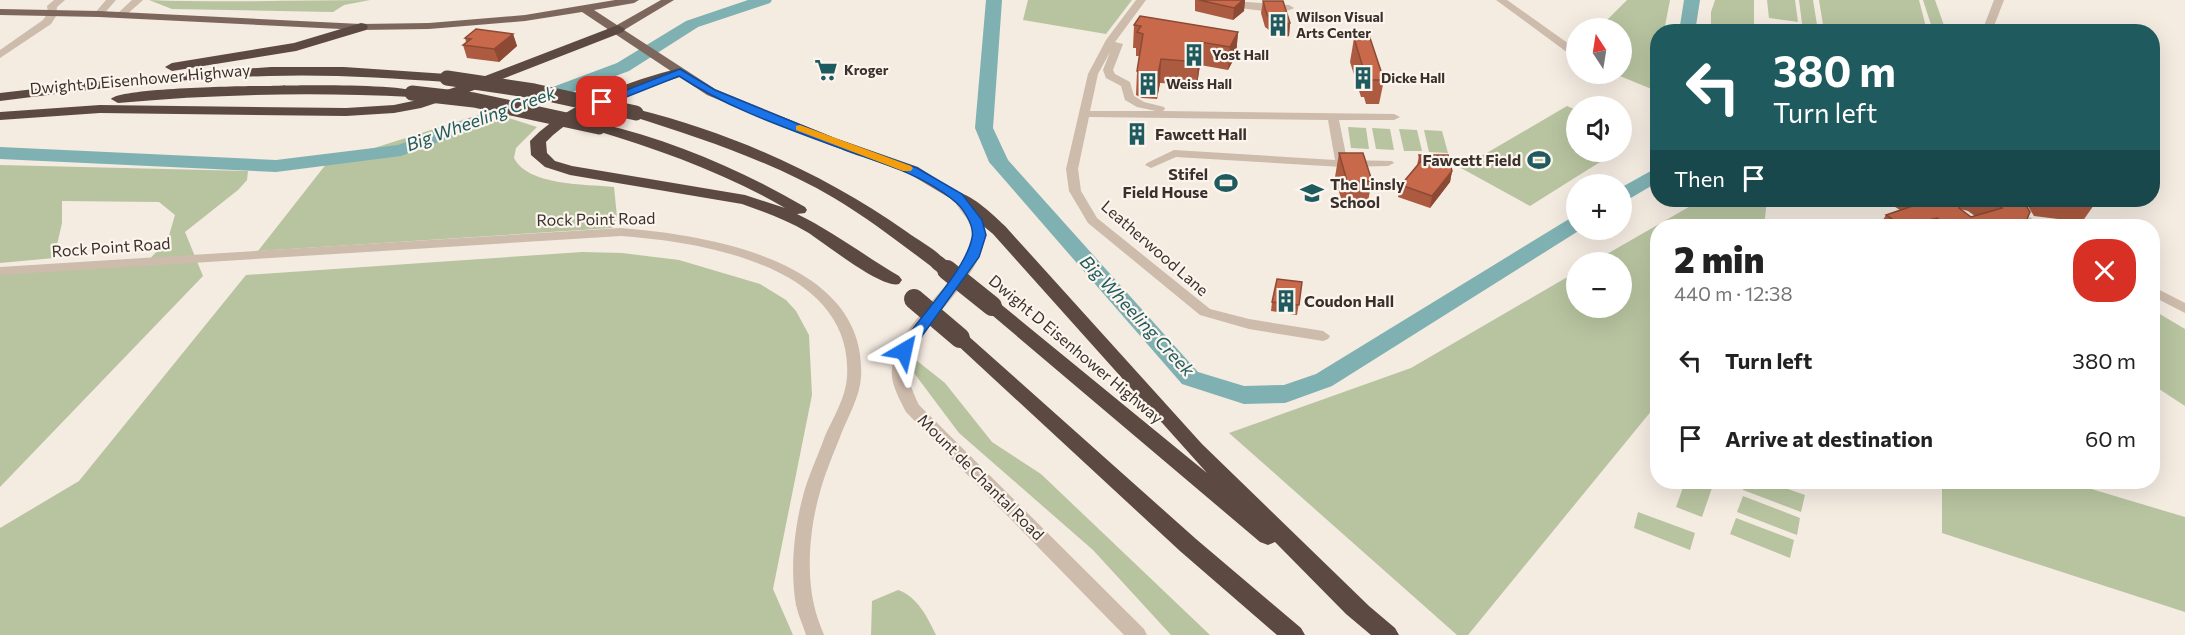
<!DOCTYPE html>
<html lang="en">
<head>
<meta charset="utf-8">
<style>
	body { margin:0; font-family:Commissioner,sans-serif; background:#f6f6f6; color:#222; height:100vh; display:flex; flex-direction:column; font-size:22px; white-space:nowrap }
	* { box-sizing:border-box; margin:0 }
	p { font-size:20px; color:#767676 }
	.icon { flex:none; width:33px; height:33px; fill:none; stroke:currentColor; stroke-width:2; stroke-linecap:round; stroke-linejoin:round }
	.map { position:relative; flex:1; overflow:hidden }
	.side { position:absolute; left:1650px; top:219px; width:510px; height:270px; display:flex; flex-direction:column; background:#fff; border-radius:24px; box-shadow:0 6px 24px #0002 }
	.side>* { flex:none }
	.top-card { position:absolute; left:1650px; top:24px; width:510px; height:183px; border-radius:24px; box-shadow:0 6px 24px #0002; background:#1f5a5e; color:#fff; overflow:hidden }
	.needle { width:39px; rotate:348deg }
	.fabs { position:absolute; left:1566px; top:18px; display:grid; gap:12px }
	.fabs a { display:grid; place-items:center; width:66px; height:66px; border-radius:50%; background:#fff; box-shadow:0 6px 24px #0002; font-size:30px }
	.pin { position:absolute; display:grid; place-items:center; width:51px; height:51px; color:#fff; margin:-26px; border-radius:12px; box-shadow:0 3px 9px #0006 }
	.me { position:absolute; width:66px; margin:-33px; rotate:36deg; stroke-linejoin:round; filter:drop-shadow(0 0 4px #0008) }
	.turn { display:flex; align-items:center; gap:21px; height:126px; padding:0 24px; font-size:27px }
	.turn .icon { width:78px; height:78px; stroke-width:2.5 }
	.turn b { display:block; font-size:42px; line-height:51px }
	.then { display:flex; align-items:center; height:57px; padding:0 24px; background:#0003; gap:12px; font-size:22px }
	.round { display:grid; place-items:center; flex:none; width:63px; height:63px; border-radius:24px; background:#f6f6f6 }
	.headline { display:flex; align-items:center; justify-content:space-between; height:102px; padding:0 24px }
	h1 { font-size:36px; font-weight:800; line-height:45px }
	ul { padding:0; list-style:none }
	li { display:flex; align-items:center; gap:18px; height:78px; padding:0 24px }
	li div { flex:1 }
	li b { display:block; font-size:22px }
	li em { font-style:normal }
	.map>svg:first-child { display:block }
	.green { fill:#b8c4a0 }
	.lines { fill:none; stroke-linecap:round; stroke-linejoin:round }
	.river { fill:#7fb0b2; fill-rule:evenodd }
	.minor { fill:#cdbbac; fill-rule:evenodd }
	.tertiary { fill:#cdbbac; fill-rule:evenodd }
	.primary { fill:#7d675c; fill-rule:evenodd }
	.motorway { fill:#5c4a42; fill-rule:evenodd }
	.motorway-bridge-far1 { stroke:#5c4a42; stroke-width:15 }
	.motorway-bridge { stroke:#5c4a42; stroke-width:20 }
	.wall { fill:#ac5a40; fill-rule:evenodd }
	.shaded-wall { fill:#8c4a34 }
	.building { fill:#c8694b; stroke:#8c4a34; stroke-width:1.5 }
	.route { fill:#1a73e8; stroke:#114b97; stroke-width:1.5 }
	.slow { fill:#f59e0b }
	.labels { text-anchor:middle; stroke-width:4.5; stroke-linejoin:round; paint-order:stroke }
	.far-poi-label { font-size:14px; font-weight:bold; fill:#3b302b; stroke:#fbf5ee; text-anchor:start }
	.street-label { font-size:16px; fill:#3b302b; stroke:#fbf5ee }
	.poi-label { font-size:16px; font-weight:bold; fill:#3b302b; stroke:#fbf5ee; text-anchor:start }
	.water-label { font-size:18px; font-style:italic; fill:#1f5a5e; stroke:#fbf5ee }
</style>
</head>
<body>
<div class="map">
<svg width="2185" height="635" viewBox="0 0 2185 635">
	<rect width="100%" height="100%" fill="#f4ebe1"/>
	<path class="green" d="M149 0C223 3 296 0 370 0L344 5 333 12 172 9Z
		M1028 0H1132L1106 34 1023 20Z
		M1627 0H1670L1664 31 1658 32 1657 69 1654 90 1615 74H1622V28H1599Z
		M1715 0H1754V31H1711V12Z
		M1767 0H1795L1798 22 1769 18Z
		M1799 0H1813L1818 31H1803Z
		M1819 0H1919L1927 31H1824Z
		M1923 0H1935L1946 31H1933Z
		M1567 106 1576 110V152H1616L1530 206 1461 168Z
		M475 116 506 117 537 127 516 148 514 158C528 186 586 184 614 187L617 217 612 228 258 251 327 163Z
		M1348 127 1366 128 1369 149 1351 148Z
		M1372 128 1390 129 1394 150 1376 149Z
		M1399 129 1417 130 1422 151H1404Z
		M1424 130 1442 131 1448 153 1429 152Z
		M0 165 248 171 247 180 238 190 185 232 203 276 0 487V273L147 262 168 239 175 215 159 202 62 201V223L54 258 0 263Z
		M1701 200H1767L1764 226H1658L1657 404 1468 635H1457L1229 433 1411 368 1576 272V308H1622V262H1593Z
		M582 252 622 253 679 260 760 284 786 300 796 311 809 335 812 395 773 589 793 635H0V528L79 481 246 275Z
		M2153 310 2185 329V406L2153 385Z
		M911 356 945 383 992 442 1041 474 1210 635H1171L1093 550 959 433 905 361Z
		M1685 482H1714L1702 517 1676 507Z
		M1746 482H1768L1805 495 1801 512 1743 490Z
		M1942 482H2068L2185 517V612L1942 533Z
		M1743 496 1800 518 1797 535 1737 512Z
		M1638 512 1695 533 1690 550 1634 528Z
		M1736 518 1794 540 1790 558 1730 534Z
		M898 590C917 596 928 618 936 635H871L872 601Z"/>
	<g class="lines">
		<path class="river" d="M748 0H772L770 3 698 27 629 71 401 156 276 172 0 159V147L276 160 398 145 617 63 686 21Z
			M986 0H1002L993 128 1008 160 1198 372 1244 386 1284 385 1316 374 1569 219 1576 217V230H1580L1332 386 1285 403 1244 404 1182 384 989 162 975 128Z
			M1684 0H1700L1695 32H1679Z
			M1658 167V182L1629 199 1622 201V187Z"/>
		<path class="minor" d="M54 0H65L57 7 56 15 53 16 48 13 47 6Z
			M106 0H116L102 16H96L94 14Z
			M132 0H143L124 17H118V13Z
			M1136 0H1146L1115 42 1123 44 1113 70 1115 74 1130 82 1134 96 1144 102 1164 107 1165 109 1163 111 1394 114 1400 117 1394 120H1339L1347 160 1392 161 1394 163 1388 166 1342 167 1176 157 1151 168 1145 165 1147 163 1174 150 1335 160 1328 120 1089 117 1078 169 1081 191 1097 218 1210 309 1249 319 1323 331 1330 336 1328 339 1323 341 1249 329 1200 315 1088 223 1069 191 1066 169 1088 74 1106 40ZM1110 52 1103 70 1106 78 1121 86 1125 100 1137 107 1156 111H1090L1098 74Z
			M1217 0 1289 5 1294 8C1283 16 1228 8 1217 0Z
			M1496 0H1507L1576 49V52L1568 53Z
			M1994 0H2004L1994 26 1995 32H1985L1984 26Z
			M1988 200H2002L2044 226H2030Z
			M621 228C707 235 868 260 861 377 860 397 847 418 840 437 833 455 825 473 820 492 810 526 806 571 814 605 816 615 820 625 824 635H806C803 625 798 615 796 605 790 571 794 529 803 496 808 476 818 456 825 436 833 418 846 397 847 377 854 266 703 242 621 236L0 275V267Z
			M2152 286 2185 303V313L2152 296Z"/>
		<path class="tertiary" d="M53 10 58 13 51 24 0 58V50L43 20 49 11Z
			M963 200C970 202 975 209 979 215 1006 257 928 315 912 352 905 372 910 387 919 405L1144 629 1147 635H1124L906 412C900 400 890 383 892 369 898 326 942 298 962 262 967 253 973 242 972 232 971 221 962 213 956 204Z"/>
		<path class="primary" d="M615 0H639L634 3 594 10 617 25 661 0H674L624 30 715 89 835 138 918 167 965 197 958 201 953 200 908 173 827 144 707 95 582 12 525 21 429 29 361 30 99 17 0 15V9L99 11 361 24 429 23 525 15Z"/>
		<path class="motorway" d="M361 23 366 24 368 27 366 30 296 51 172 71 165 67 172 63 294 43Z
			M618 25 625 29 623 32 469 92 421 108 394 113 346 116 100 113 0 120V112L100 105 346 108 394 105 413 101 459 86Z
			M271 67H344L447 74 454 78 447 82C388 78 328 74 269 76 179 78 89 90 0 101V93L155 75Z
			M680 68 687 72 685 75C638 92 582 105 546 142L547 153 555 161 572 166 745 195 785 208C725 173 660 150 594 130L592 127 599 123C671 140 740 169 805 207L807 210 805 213 797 214C832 231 865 256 899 276L902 280 899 284C881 289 825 243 807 232 787 220 764 212 742 204L570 175 545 167 531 155 530 141 533 138C568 103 632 80 680 68Z
			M265 86C287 85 409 83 419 93L412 97C314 92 216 94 118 103L111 99C121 88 243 86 265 86Z
			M636 109C733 133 826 175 907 232 919 241 938 250 947 263L944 267H932C900 243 869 219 834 198 771 161 700 138 631 116L629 113Z
			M958 192C975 197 992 214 1005 226L1202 444 1369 606 1395 628 1399 635H1371L1346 614 1275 542 1268 545 1260 542 986 310 983 306 986 302H998L1207 473 993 234 952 200 950 197 952 194Z
			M960 332 966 334 1196 539 1301 628 1305 635H1277L1180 551 954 342 951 338 954 334Z"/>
		<path class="motorway-bridge-far1" d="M447 78 534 91 636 113
			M412 93 474 100 599 127
			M938 263 948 271"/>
		<path class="motorway-bridge" d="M947 270 992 306
			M914 299 960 338"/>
	</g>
	<path class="wall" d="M1195 0H1245L1244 11 1233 20 1195 11Z
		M1263 1 1290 23 1289 36 1280 38 1265 27 1261 13Z
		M1134 25 1238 32 1236 55 1228 70 1200 65 1197 85 1160 83 1157 99 1142 98 1136 95 1137 71 1139 56H1136V48H1133Z
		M1355 32 1384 80 1379 104H1366L1364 97H1361L1350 62Z
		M513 34 517 46 499 62 467 58 463 45 466 42 465 38Z
		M1339 153 1372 181 1367 206H1343L1335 177Z
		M1419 155 1452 171 1450 182 1430 208 1398 197 1401 185 1417 166Z
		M1884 200H2021L2022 226H1879L1886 215 1900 210ZM1960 209 1968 211 1975 216 1971 217Z
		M2024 200H2090L2094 205 2082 222 2034 216Z
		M1302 282 1297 315 1271 311 1272 302Z"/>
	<path class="shaded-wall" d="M1243 0H1245L1244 11 1233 20 1234 8Z
		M1290 23 1289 36 1280 38 1282 26Z
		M1238 32 1236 55 1228 70 1230 47Z
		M513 34 517 46 499 62 494 49Z
		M1201 42 1200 65 1197 85 1198 62Z
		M1161 59 1160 83 1157 99 1158 75Z
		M1452 171 1450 182 1430 208 1432 196Z
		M1937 218 1932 226H1904Z
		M2026 221 2022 226H2006Z"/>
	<path class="building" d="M1199 0H1243L1234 8Z
		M1263 1H1283L1290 23 1282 26 1267 15Z
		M1140 16 1238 32 1230 47 1201 42 1198 62 1161 59 1158 75 1143 74 1137 71 1143 34 1137 32 1141 26 1134 25Z
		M476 29 513 34 494 49 463 45 471 39 465 38Z
		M1355 32H1368L1384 80H1370L1368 74H1365L1354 38H1357Z
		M1339 153H1363L1372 181H1347Z
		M1419 155H1448L1452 171 1432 196 1401 185 1421 161Z
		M1920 200H1961L1959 208 1971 217 2002 208 1988 200H2021L2024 202 2030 212 2026 221 2006 226H1950L1937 218 1903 226 1886 215 1924 202Z
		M2053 200H2090L2094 205Z
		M1277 279 1302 282 1299 305 1272 302Z"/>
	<path class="route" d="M680 69 715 90 835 139 917 168 962 194 982 220 986 235 979 257 909 354H899L897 351C917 319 965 272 972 238 975 225 962 206 952 199 921 174 881 163 845 150 789 129 729 109 679 76L606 105 602 106 596 102Z"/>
	<path class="slow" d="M800 125 911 166 913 168 911 171H903L796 130V126Z"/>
	<defs>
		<g id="building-bare" transform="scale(1.8)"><path d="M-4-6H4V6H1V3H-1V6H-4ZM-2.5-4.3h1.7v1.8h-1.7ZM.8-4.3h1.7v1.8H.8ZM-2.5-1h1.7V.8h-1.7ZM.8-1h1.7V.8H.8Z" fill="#1f5a5e" stroke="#fbf5ee" stroke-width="2.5" paint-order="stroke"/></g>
		<g id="supermarket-bare" transform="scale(1.8)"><path d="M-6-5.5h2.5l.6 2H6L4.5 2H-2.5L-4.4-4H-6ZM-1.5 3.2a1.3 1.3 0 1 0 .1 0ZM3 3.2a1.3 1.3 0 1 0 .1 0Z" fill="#1f5a5e" stroke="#fbf5ee" stroke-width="2.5" paint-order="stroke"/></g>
		<g id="stadium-bare" transform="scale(1.8)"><path d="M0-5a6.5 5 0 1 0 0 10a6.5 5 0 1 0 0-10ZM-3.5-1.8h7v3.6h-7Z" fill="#1f5a5e" stroke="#fbf5ee" stroke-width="2.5" paint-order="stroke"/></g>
		<g id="school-bare" transform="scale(1.8)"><path d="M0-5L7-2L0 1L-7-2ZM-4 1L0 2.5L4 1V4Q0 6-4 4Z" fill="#1f5a5e" stroke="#fbf5ee" stroke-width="2.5" paint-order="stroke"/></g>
	</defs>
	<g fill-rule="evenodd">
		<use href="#building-bare" x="1278" y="25"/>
		<use href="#building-bare" x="1194" y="55"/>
		<use href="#supermarket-bare" x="826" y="70"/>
		<use href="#building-bare" x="1363" y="78"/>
		<use href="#building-bare" x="1148" y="84"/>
		<use href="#building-bare" x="1137" y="134"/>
		<use href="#stadium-bare" x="1539" y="160"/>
		<use href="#stadium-bare" x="1226" y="183"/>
		<use href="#school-bare" x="1312" y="193"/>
		<use href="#building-bare" x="1286" y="301"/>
	</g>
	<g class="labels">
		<g class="far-poi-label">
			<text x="1296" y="22">Wilson Visual<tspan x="1296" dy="16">Arts Center</tspan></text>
			<text x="1212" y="60">Yost Hall</text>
			<text x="844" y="75">Kroger</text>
			<text x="1381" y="83">Dicke Hall</text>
			<text x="1166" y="89">Weiss Hall</text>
		</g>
		<g class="street-label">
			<text transform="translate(140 79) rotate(-5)" y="6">Dwight D Eisenhower Highway</text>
			<text transform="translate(596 219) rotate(-1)" y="6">Rock Point Road</text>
			<text transform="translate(111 247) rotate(-4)" y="6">Rock Point Road</text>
			<text transform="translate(1155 248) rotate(41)" y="6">Leatherwood Lane</text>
			<text transform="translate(1076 349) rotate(40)" y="6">Dwight D Eisenhower Highway</text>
			<text transform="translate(981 477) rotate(45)" y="6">Mount de Chantal Road</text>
		</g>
		<g class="poi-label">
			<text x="1155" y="140">Fawcett Hall</text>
			<text x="1521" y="166" text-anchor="end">Fawcett Field</text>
			<text x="1208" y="180" text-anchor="end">Stifel<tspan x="1208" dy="18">Field House</tspan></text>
			<text x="1330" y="190">The Linsly<tspan x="1330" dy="18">School</tspan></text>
			<text x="1304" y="307">Coudon Hall</text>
		</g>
		<g class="water-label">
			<text transform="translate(481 119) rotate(-20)" y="6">Big Wheeling Creek</text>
			<text transform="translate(1137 316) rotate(47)" y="6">Big Wheeling Creek</text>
		</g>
	</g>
</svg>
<div class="fabs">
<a><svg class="needle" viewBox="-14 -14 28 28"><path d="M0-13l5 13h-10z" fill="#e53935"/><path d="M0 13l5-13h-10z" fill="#767676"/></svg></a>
<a><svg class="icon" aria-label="sound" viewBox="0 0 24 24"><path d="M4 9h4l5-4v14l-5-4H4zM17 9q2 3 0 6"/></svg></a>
<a>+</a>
<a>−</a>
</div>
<div class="pin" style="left:602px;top:102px;background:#d93025"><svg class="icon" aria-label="arrive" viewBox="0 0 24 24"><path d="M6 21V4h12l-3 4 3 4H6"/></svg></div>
<svg class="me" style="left:904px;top:351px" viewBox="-20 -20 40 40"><path d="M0-17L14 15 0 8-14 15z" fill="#1a73e8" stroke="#fff" stroke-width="4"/></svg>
<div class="top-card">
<div class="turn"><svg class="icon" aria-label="left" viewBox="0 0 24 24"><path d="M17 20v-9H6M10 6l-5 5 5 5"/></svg><div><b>380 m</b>Turn left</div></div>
<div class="then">Then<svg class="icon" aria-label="arrive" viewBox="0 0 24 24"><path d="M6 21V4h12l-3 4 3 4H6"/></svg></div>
</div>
<section class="side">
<div class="headline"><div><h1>2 min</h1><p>440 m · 12:38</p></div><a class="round" style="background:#d93025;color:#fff"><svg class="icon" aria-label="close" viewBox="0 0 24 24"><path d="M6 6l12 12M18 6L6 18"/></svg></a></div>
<ul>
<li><svg class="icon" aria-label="left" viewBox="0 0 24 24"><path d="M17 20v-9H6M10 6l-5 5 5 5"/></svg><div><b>Turn left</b></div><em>380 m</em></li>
<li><svg class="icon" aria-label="arrive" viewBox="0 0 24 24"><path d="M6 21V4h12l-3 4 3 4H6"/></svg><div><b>Arrive at destination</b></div><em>60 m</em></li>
</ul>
</section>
</div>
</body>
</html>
